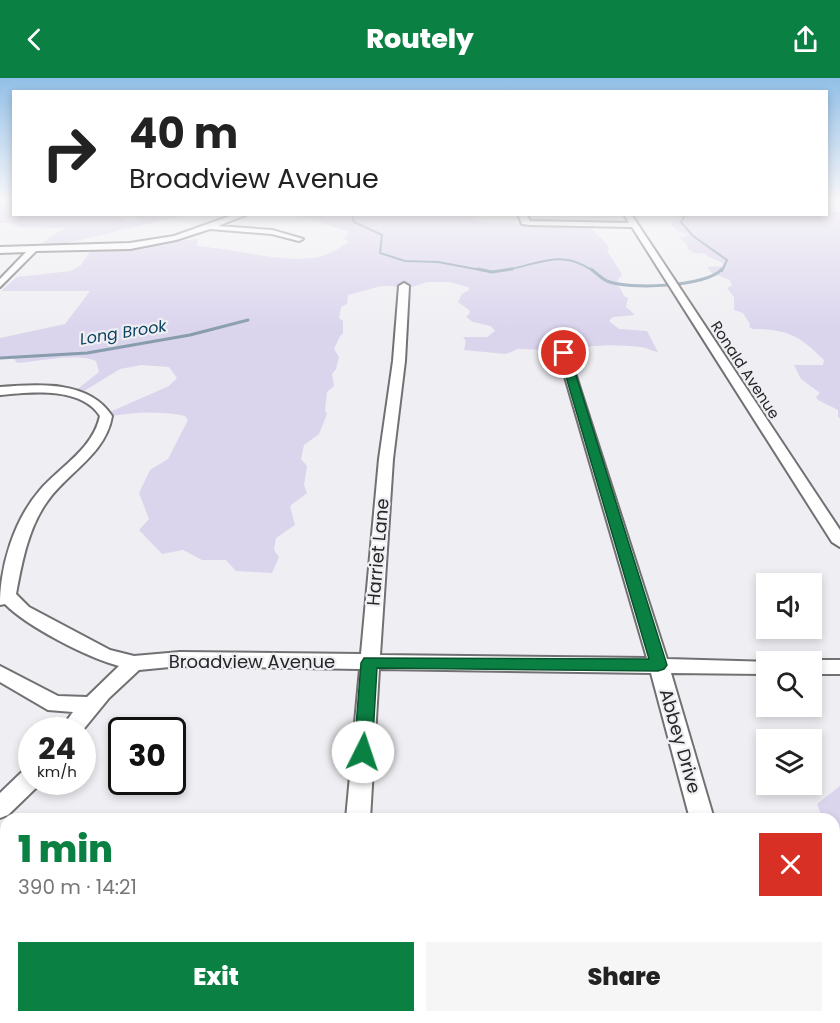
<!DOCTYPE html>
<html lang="en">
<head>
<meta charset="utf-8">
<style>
	body { margin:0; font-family:Poppins,sans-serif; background:#f6f6f6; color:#222; height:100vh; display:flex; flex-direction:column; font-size:22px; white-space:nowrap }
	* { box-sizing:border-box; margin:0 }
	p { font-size:20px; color:#767676 }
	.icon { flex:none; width:33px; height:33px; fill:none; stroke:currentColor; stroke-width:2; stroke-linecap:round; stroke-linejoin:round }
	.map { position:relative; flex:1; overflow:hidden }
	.details { position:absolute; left:0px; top:735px; width:840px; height:210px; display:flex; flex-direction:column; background:#fff; border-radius:18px 18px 0 0; box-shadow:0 3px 9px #0003 }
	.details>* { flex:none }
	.banner { position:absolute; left:12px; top:12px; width:816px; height:126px; border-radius:0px; box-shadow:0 3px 9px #0003; background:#fff; color:#222; overflow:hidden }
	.tools { position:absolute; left:756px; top:495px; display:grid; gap:12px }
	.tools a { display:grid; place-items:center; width:66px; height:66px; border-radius:0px; background:#fff; box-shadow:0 3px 9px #0003; font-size:30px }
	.speed { position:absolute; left:18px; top:639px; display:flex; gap:12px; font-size:30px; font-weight:700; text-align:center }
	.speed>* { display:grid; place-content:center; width:78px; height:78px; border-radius:50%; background:#fff; box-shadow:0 3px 9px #0003; line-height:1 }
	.speed small { font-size:15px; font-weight:400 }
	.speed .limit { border:3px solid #111; border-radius:9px; background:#fff; color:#111 }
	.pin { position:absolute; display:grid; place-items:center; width:51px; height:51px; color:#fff; margin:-26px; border:3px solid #fff; border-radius:50%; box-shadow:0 2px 6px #0007 }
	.me { position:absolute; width:66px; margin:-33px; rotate:4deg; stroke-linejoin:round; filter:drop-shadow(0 0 4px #0008) }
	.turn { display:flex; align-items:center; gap:21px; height:126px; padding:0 18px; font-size:27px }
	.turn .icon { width:78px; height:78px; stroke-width:2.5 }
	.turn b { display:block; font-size:42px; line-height:51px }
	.round { display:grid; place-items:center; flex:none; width:63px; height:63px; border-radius:0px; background:#f6f6f6 }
	.head { display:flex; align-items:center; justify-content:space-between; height:102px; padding:0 18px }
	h1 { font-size:36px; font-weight:800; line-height:45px; color:#0b8043 }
	.primary-button { display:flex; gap:12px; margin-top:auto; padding:12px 18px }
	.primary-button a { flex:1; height:69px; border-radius:0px; background:#0b8043; color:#fff; font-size:24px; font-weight:800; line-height:69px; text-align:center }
	.primary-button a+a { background:#f6f6f6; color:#222 }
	header { display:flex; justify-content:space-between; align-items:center; height:78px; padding:0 18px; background:#0b8043; color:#fff; font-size:27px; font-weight:800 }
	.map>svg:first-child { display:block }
	.green { fill:#dad4ed }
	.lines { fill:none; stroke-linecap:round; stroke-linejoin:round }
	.stream-far1 { stroke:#879dad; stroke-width:2 }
	.stream { stroke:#879dad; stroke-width:3 }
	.street-casing { stroke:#717073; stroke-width:4 }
	.street { fill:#fff; fill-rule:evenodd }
	.route { fill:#0b8043; stroke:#07532c; stroke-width:1.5 }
	.labels { text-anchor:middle; stroke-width:4.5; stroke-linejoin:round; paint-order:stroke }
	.far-street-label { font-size:15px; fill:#262627; stroke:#efeef2 }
	.far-water-label { font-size:16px; font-style:italic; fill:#0c4361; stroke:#efeef2 }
	.street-label { font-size:18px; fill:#262627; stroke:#efeef2 }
</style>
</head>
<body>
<header><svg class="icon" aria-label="back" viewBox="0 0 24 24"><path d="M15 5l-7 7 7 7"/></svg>Routely<svg class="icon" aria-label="share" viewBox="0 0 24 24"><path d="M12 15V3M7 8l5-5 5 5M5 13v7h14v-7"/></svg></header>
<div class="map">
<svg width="840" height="945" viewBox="0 0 840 945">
	<rect width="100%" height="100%" fill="#efeef2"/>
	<path class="green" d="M0 121H13L14 136H113L128 144 139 143 134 137H184L64 166 47 167 42 165 65 150 20 149 11 145H0Z
		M827 133 840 134V340L838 339V332L818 322 816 319 820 315 801 301 794 287H823L824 282C800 258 788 251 753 251L749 249 750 246 743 235 734 232V219L727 210 732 208 730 202 712 195 707 189 722 188 723 185 707 178 706 176 694 175 688 171 687 167 680 160 688 157 677 153 670 145 683 142 677 137 826 136Z
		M290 136H473L474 142 483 144 590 147C594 157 604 160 609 170L607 173 622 196 617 204 624 218 628 220 626 229 635 237 613 239 609 243 619 251 647 253 658 274C651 273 646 269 640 269 616 266 585 266 563 275L553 272 518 271 506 276 464 272 466 263 463 259H487L495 253 491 248 473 244 466 239 470 235 469 232 458 224 462 216 469 212 468 209 449 204H427L404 212 393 208H381L348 217 347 226 341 229 339 240 343 243V255L340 258 334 271 339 279 336 291 332 296 334 308 327 314 325 332 327 336 319 356 304 367 301 381 307 388 304 407 307 415 290 428 295 447 276 460 274 472 279 479 272 495 236 493 226 482H202L183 472 162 476 139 452 149 441 139 415 150 392 168 381 188 342 185 338C157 332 132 335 104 339L103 337 169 308 177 300 169 289 141 287 120 291 76 318 70 317 99 294 96 283C76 274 39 284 17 285L14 281 0 280V260L65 246 90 213H1L17 199 71 193 81 187 91 172 198 161 197 168 206 169C240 172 278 184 314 180 327 178 338 171 349 164L344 161 349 154 307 140Z
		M840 708V770L834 768V741H823L817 726Z
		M6 917V939H175L174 945H0V920Z
		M505 939H605L607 945H506Z"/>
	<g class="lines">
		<path class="stream-far1" d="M352 136 354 144 382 157 380 175 405 183 438 184 486 193
			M681 136 684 139 681 144 693 158 727 182 722 193
			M500 193C536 188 560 169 593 193"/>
		<path class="stream" d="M478 191 492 194 512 191
			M591 191C596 195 601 200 607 203 628 212 707 209 722 191
			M0 280 87 275 190 257 248 242"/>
		<g class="street-casing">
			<path id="street" d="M236 136H248L218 148 272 152 303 161 299 163 272 156 210 151 176 162 130 171 36 173 0 209V201L26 174 0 175V169L130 165 174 158Z
				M518 136H526L530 143 629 145 624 136H631L840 452V469L832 464 632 149 530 147 522 146Z
				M404 205 409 208 405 283 393 381 380 577 647 580 558 275 560 273H568L667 581 771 584H766V596L671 595 714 741H690L651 595 379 591 370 741H346L360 591 180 588 139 592 109 620 82 653 60 652 73 634 48 632 0 604V588L58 618 87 619 119 588C86 579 28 549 5 526L0 527C0 488 14 442 40 412 61 388 93 371 100 338 81 308 30 314 0 317V309C38 306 89 302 112 338 106 375 70 393 49 421 29 447 22 483 16 516L29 529 110 572 134 578 180 574 361 576 379 381 393 283 399 208Z
				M812 582H840V596H812V584H807Z
				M32 690V704H41L40 706 8 737 0 740V715L24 692Z
				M329 939H357L356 945H328Z"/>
		</g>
		<use href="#street" class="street"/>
	</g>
	<linearGradient id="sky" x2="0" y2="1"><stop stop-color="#92bfe7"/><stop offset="0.48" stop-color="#f8f7f9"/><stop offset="1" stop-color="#f8f7f9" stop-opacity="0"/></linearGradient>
	<rect width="840" height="253" fill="url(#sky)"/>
	<path class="route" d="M561 273 569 275 667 587 664 591 658 593 377 590 372 674 369 679 363 681 356 679 354 674 361 585 364 580 649 581 559 275Z"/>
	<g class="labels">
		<g class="far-street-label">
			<text transform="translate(745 292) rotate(57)" y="5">Ronald Avenue</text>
		</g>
		<g class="far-water-label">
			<text transform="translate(123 254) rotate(-9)" y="6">Long Brook</text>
		</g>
		<g class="street-label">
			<text transform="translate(378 474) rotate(-85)" y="6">Harriet Lane</text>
			<text x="252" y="590">Broadview Avenue</text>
			<text transform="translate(680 663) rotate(74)" y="6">Abbey Drive</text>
		</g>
	</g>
</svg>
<div class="tools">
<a><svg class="icon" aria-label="sound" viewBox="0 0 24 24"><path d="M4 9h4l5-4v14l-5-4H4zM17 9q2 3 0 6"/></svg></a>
<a><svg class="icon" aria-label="search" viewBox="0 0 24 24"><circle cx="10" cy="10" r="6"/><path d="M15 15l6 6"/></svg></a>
<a><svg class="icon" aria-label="layers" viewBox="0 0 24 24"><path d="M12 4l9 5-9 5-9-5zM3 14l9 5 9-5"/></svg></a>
</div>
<div class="speed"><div>24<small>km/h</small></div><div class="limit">30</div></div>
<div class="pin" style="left:564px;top:275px;background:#d93025"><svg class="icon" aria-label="arrive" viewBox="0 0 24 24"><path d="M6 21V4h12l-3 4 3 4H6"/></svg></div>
<svg class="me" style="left:363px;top:674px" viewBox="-20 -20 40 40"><circle r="19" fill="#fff"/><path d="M0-13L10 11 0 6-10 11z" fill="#0b8043"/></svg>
<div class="banner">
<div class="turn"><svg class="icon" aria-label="right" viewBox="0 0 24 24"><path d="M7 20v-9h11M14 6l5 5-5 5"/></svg><div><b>40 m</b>Broadview Avenue</div></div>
</div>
<section class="details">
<div class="head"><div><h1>1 min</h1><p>390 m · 14:21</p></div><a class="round" style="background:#d93025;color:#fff"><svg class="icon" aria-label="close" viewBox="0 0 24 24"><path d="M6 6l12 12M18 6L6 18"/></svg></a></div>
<div class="primary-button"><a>Exit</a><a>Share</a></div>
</section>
</div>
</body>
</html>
